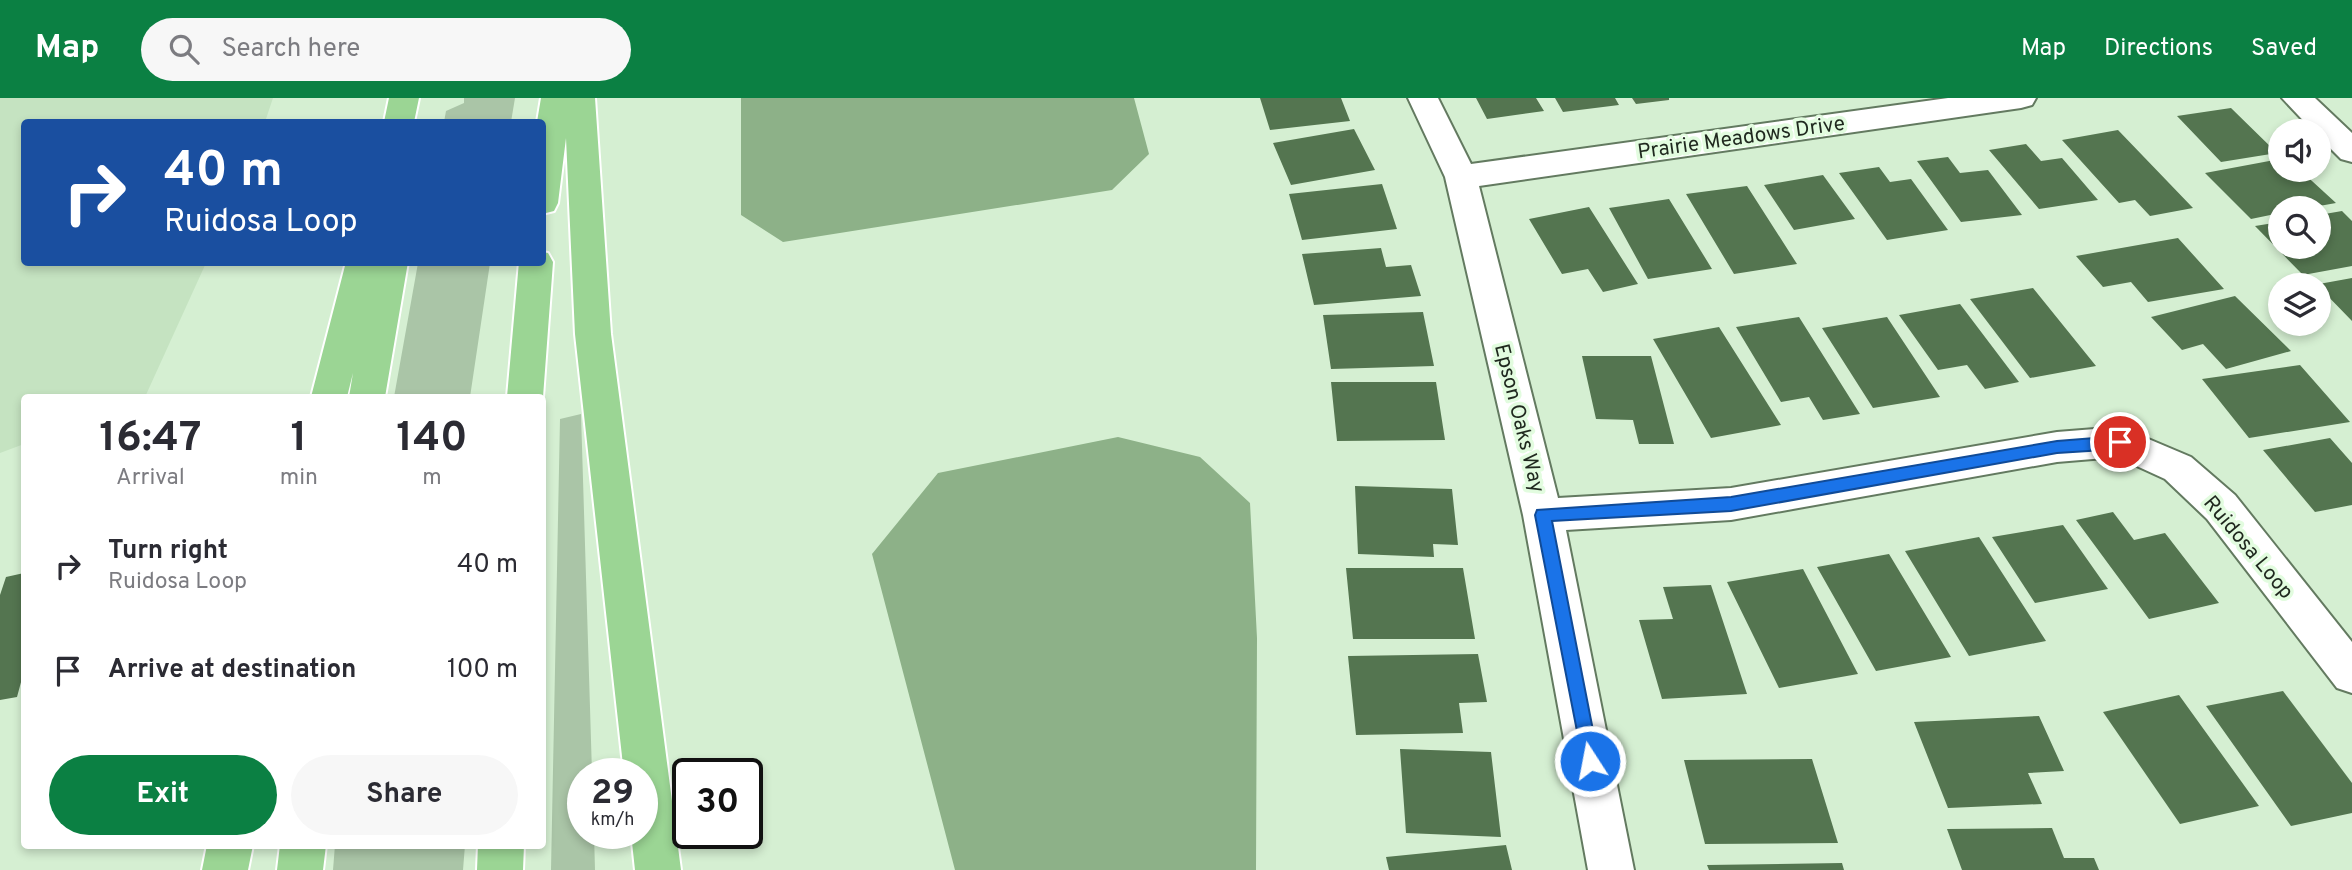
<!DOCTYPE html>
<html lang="en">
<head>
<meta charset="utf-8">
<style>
	body { margin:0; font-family:Overpass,sans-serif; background:#f7f7f7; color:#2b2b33; height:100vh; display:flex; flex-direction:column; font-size:26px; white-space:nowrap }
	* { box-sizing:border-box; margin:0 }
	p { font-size:23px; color:#7c7c81 }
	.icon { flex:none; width:38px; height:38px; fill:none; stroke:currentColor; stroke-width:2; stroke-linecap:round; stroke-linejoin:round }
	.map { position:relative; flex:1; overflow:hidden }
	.details { position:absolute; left:21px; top:296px; width:525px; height:455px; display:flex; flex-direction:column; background:#fff; border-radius:7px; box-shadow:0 4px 10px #0003 }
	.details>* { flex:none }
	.top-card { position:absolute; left:21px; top:21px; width:525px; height:147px; border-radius:7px; box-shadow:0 4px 10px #0003; background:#1a4fa0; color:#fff; overflow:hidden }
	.fabs { position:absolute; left:2268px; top:21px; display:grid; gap:14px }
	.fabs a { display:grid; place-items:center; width:63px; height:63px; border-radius:50%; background:#fff; box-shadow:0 4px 10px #0003; font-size:35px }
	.speed { position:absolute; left:567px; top:660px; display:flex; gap:14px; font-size:35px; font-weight:700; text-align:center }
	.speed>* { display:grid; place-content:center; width:91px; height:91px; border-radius:50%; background:#fff; box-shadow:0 4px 10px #0003; line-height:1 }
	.speed small { font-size:18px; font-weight:400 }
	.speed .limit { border:4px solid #111; border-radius:10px; background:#fff; color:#111 }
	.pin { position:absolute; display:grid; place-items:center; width:60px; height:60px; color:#fff; margin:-30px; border:4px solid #fff; border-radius:50%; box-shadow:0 2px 7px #0007 }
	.me { position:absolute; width:77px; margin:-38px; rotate:349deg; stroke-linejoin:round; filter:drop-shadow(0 0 5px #0008) }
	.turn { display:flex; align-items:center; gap:24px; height:147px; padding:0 28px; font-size:32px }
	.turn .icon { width:91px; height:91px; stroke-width:2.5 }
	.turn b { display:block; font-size:49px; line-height:60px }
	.eta { display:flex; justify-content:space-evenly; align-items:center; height:119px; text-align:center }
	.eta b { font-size:42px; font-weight:700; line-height:49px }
	.action { display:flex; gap:14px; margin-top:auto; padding:14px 28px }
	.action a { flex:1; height:80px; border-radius:42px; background:#0b8043; color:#fff; font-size:28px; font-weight:700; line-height:80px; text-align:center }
	.action a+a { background:#f7f7f7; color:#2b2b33 }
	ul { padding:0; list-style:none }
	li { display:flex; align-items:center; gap:21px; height:105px; padding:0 28px }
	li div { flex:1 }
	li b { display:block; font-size:26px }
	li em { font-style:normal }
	header { display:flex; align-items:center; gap:42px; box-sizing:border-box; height:98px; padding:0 35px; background:#0b8043; color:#fff }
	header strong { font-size:33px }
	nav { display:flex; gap:38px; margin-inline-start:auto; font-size:24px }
	.search { width:490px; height:63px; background:#f7f7f7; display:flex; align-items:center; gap:18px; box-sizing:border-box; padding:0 24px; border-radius:38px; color:#7c7c81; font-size:26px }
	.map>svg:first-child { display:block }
	.built { fill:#c5e3c1 }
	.green { fill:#aac5a7 }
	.water { fill:#8db188 }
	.building { fill:#547550 }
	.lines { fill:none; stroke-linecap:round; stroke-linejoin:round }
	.minor-casing { stroke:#637a60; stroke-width:4 }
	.motorway-casing { stroke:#fff; stroke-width:4 }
	.minor { fill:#fff; fill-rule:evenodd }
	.motorway { fill:#9bd594; fill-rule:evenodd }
	.route { fill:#1a73e8; stroke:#114b97; stroke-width:2 }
	.labels { text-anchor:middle; stroke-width:7; stroke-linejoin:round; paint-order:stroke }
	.street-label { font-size:21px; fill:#1f281e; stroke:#e2fcdf }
</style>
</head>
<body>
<header>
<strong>Map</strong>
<div class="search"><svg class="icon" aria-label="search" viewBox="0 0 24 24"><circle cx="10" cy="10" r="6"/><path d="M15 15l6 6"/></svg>Search here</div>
<nav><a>Map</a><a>Directions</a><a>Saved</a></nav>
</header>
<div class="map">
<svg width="2352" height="772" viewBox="0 0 2352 772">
	<rect width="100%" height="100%" fill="#d5efd2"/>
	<path class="built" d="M0 0H273L265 24H24V164L206 165 145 299H24V346L0 355Z"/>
	<path class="green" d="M464 0H515L511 24H444L446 13 464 5Z
		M418 165H490L470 299H394Z
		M581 316 592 675 583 676V735H594L595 772H551L560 321Z
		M335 747H465L463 772H333Z"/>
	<path class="water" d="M741 0H1134L1149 56 1112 92 783 144 741 117Z
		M1118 339 1200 359 1250 405 1257 540 1256 772H955L872 456 938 375Z"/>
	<path class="building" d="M1260 0H1341L1350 23 1270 32Z
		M1476 0H1536L1544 13 1487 21Z
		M1555 0H1615L1619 7 1563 14Z
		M1632 0H1669V2L1636 6Z
		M2231 10 2277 55 2221 64 2177 18Z
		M1354 31 1375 72 1291 87 1273 45Z
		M2118 32 2193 110 2150 118 2135 102 2119 105 2062 42Z
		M2026 46 2041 63 2062 60 2098 102 2039 111 1989 52Z
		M1948 59 1960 75 1988 72 2022 117 1961 124 1917 63Z
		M2280 61V72H2300L2336 105 2308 110H2280V115L2251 121 2205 75Z
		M1879 69 1890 84 1911 81 1948 132 1887 142 1839 75Z
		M1823 77 1855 121 1794 132 1764 87Z
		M1382 86 1397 131 1302 142 1289 96Z
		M1747 88 1797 166 1734 176 1686 96Z
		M1669 101 1712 171 1648 181 1609 110Z
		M1589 109 1638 186 1603 194 1588 171 1562 176 1529 121Z
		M2342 113 2352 123V168L2303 177 2255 128 2280 124V149H2319V117Z
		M2178 140 2224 191 2148 204 2131 184 2103 189 2076 158Z
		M1381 150 1386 169 1411 167 1421 198 1314 207 1302 156Z
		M2352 180V223L2319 189V186Z
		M2033 190 2096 268 2030 280 1970 201Z
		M2235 198 2291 253 2226 271 2203 246 2182 252 2151 219Z
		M1960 206 2019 284 1985 291 1967 267 1938 272 1899 217Z
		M1423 214 1434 268 1331 271 1323 217Z
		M1799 219 1860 316 1823 322 1809 299 1781 304 1736 229Z
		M1887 219 1940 299 1873 310 1822 230Z
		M1719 229 1781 327 1711 340 1653 241Z
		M1582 258H1651L1674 346H1639L1633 322 1596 321Z
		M2300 267 2350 324 2249 340 2202 281Z
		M1331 284H1436L1445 342 1337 343Z
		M2330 340 2352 365V407L2315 414 2263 352Z
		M1355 388 1452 391 1458 447 1433 446 1434 459 1358 456Z
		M2113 414 2134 442 2165 435 2219 505 2149 521 2076 422Z
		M2063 427 2108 491 2035 505 1992 439Z
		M1979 439 2046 543 1969 558 1905 453Z
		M1889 456 1951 559 1876 573 1817 469Z
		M1346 470H1463L1475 541H1353Z
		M1803 471 1858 576 1779 590 1727 484Z
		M24 475V573L17 599 0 602V497L6 479Z
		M1711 487 1747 596 1662 601 1639 522 1673 521 1663 489Z
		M1478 556 1487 604 1459 605 1463 635 1356 637 1348 558Z
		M2283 593 2352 685V715L2291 728 2206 608Z
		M2179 597 2259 708 2180 726 2103 614Z
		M2039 618 2064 673 2028 675 2042 706 1948 710 1914 624Z
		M1400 651 1491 654 1501 739 1406 735Z
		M1812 661 1838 745 1705 746 1684 662Z
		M2052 730 2064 760H2094L2099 772H1962L1947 731Z
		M1506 747 1512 772H1389L1386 759Z
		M1842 765 1844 772H1709L1707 767Z"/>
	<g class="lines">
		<g class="minor-casing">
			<path id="minor" d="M1408 0H1438L1471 66 1948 0H2036L2032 7 2021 10 1479 88 1558 400 1731 390 2057 334 2120 329 2191 359 2235 397 2352 544V595L2337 590 2207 421 2165 381 2117 359 2057 364 1731 422 1566 432 1634 772H1588L1523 417 1445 79Z
				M2282 0H2315L2352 35V64L2341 61 2319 39V33H2313Z"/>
		</g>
		<g class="motorway-casing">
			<path id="motorway" d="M389 0H419L414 24H384Z
				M541 0H595L611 236 681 772H635L631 735H642V676H624L575 236 566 40 558 105 554 113 542 116V24H537Z
				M542 154 548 155 553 164 543 299H507L519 164H542Z
				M346 164H408L385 299H349L353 275 347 299H311Z
				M207 747H253L248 772H202Z
				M280 747H326L323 772H277Z
				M478 747H524L523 772H477Z"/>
		</g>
		<use href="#minor" class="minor"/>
		<use href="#motorway" class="motorway"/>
	</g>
	<path class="route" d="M2120 338 2128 344 2120 351 2057 355 1731 413 1552 423 1599 663 1597 669 1590 671 1584 669 1535 417 1537 412 1731 399 2057 343Z"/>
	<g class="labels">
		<g class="street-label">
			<text transform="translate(1741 39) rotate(-8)" y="7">Prairie Meadows Drive</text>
			<text transform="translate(1520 320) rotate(76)" y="7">Epson Oaks Way</text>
			<text transform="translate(2249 449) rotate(50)" y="7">Ruidosa Loop</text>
		</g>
	</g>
</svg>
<div class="fabs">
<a><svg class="icon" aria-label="sound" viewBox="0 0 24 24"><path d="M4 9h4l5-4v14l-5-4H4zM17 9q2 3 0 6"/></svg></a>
<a><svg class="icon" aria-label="search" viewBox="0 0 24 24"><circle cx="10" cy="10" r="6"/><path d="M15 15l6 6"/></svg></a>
<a><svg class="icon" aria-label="layers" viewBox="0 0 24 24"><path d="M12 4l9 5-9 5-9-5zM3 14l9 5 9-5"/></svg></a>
</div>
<div class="speed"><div>29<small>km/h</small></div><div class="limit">30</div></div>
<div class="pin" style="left:2120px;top:344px;background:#d93025"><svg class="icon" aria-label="arrive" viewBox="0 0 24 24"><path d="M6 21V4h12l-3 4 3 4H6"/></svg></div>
<svg class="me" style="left:1590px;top:663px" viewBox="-20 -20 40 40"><circle r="17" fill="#1a73e8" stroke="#fff" stroke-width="3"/><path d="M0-11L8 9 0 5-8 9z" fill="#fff"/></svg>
<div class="top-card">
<div class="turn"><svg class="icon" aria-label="right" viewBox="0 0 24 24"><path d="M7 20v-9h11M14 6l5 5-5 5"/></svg><div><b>40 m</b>Ruidosa Loop</div></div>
</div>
<section class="details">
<div class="eta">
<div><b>16:47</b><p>Arrival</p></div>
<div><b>1</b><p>min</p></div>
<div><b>140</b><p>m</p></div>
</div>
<ul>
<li><svg class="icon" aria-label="right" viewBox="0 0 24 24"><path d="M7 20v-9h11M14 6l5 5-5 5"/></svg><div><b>Turn right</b><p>Ruidosa Loop</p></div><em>40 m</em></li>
<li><svg class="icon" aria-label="arrive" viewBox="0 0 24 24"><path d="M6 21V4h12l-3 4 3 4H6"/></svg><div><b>Arrive at destination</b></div><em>100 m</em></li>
</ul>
<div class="action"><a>Exit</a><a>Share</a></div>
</section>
</div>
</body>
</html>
